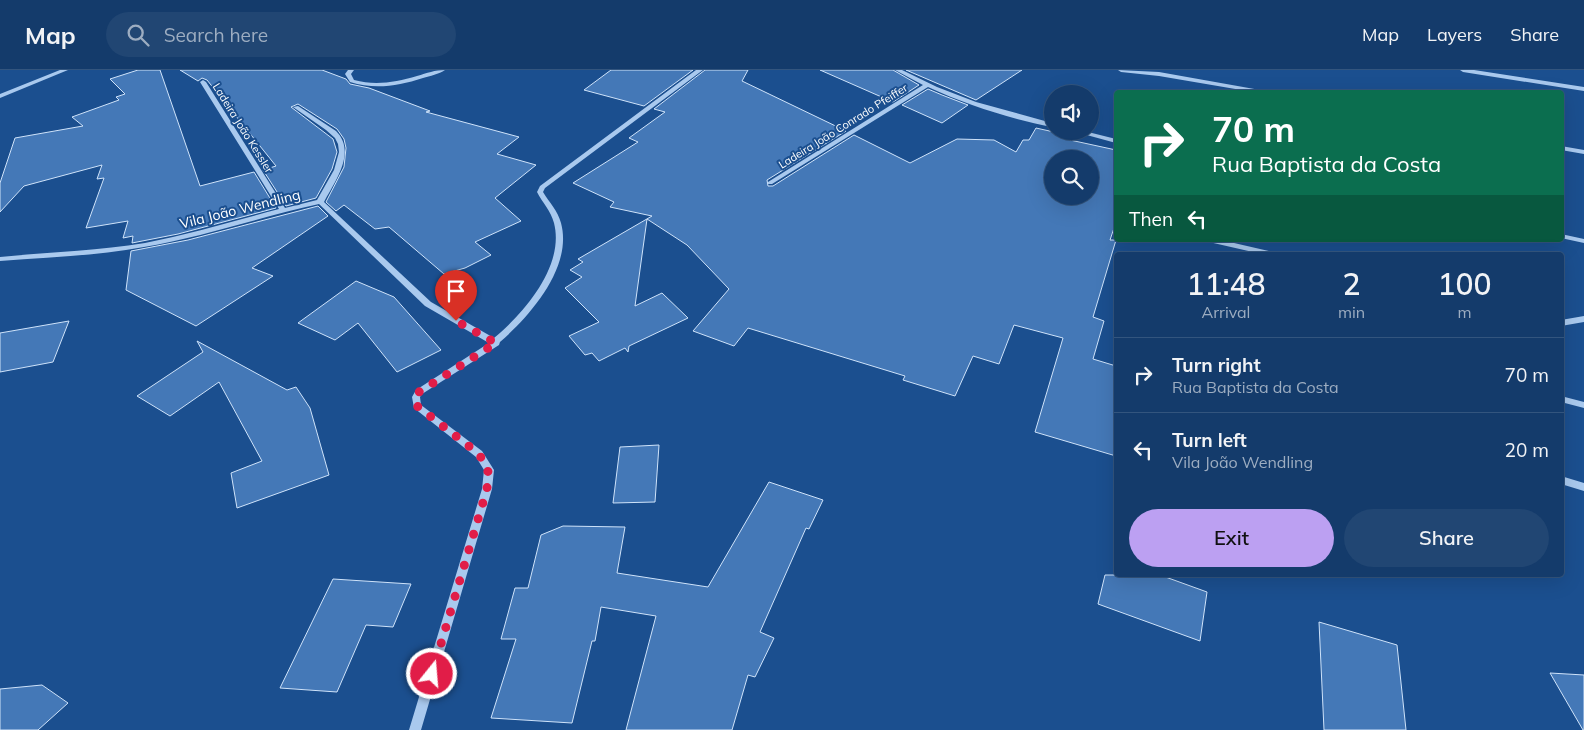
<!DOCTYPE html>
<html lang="en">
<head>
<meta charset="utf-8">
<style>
	body { margin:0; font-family:Mulish,sans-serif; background:#214673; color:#f1f3f6; height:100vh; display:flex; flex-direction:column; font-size:19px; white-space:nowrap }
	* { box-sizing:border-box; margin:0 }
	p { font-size:16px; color:#9dadc1 }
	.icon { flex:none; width:28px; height:28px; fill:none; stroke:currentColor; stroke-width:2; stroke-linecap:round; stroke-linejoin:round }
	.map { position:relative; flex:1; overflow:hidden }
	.drawer { position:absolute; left:1114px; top:182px; width:450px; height:325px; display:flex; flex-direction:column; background:#143b6b; border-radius:5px; box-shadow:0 5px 20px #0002,0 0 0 1px #33557e }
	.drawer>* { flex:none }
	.guide { position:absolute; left:1114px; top:20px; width:450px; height:152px; border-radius:5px; box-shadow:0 5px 20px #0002,0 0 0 1px #33557e; background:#0b6e4f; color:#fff; overflow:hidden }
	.buttons { position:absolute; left:1044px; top:15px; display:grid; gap:10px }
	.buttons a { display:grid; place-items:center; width:55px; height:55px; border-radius:50%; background:#143b6b; box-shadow:0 5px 20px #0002,0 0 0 1px #33557e; font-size:25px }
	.pin { position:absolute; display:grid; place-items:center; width:42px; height:42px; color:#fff; margin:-51px -21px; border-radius:50% 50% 50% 0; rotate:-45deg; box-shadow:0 0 5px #0007 }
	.pin .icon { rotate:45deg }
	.me { position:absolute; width:55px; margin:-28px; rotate:17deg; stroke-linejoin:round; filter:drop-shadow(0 0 4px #0008) }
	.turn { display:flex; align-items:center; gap:18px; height:105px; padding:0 15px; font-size:22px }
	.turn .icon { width:65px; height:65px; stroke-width:2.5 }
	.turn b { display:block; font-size:35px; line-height:42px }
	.then { display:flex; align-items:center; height:48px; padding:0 15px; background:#0003; gap:10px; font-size:19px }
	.eta { display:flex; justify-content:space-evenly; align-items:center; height:85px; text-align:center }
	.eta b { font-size:30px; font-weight:600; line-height:35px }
	.primary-button { display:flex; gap:10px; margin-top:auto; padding:10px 15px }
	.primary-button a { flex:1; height:58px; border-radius:30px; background:#bca0f2; color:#111; font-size:20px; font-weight:600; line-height:58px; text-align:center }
	.primary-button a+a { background:#214673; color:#f1f3f6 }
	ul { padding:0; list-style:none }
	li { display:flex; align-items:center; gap:15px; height:75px; padding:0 15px; border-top:1px solid #33557e }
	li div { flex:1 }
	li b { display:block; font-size:19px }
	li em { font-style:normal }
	header { display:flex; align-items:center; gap:30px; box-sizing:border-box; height:70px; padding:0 25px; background:#143b6b; border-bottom:1px solid #33557e }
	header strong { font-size:24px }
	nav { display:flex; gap:28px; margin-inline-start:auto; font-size:18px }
	.search { width:350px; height:45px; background:#214673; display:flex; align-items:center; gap:12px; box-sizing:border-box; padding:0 18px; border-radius:28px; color:#9dadc1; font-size:19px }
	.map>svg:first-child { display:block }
	.building { fill:#4478b7; stroke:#cfe3fa; fill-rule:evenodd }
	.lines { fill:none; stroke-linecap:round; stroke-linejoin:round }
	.minor { fill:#a9c9ee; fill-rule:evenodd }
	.route { stroke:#e11d48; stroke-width:9; stroke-dasharray:0 16.2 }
	.labels { text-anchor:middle; stroke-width:4; stroke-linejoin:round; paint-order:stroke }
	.far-street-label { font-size:11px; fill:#fff; stroke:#1b4f8f }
	.street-label { font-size:14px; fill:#fff; stroke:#1b4f8f }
</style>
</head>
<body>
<header>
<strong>Map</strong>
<div class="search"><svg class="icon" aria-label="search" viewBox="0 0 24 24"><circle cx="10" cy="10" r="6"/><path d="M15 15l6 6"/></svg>Search here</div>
<nav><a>Map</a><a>Layers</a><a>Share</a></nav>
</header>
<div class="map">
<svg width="1584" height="660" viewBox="0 0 1584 660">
	<rect width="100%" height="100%" fill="#1b4f8f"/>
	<path class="building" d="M138 0H160L200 116 254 102 276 138 178 164 132 173 133 166 123 168 128 151 86 158 104 108 97 109 102 95 24 116 0 142V113L15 68 83 56 72 47 119 30 116 27 125 24 110 9Z
		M180 0H322L346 9 350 14 369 18 430 41 426 42 519 67 497 84 536 95 495 128 521 151 475 172 491 185 465 198 444 204 389 157 375 159 344 135 336 141 326 132 344 97 346 78 344 69 337 59 298 34 291 37 333 69 337 82 332 99 316 128 286 136 263 100 276 96 207 10 202 8 198 11Z
		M611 0H693L644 36 584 20Z
		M705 0H748L742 11 846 61 767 110 768 116H773L854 65 910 93 957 69 994 70 1016 82 1023 70H1029L1036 58 1072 66 1070 70 1116 80V152L1110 170H1116L1093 247 1104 251 1093 289 1116 296V386L1035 362 1063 268 1014 255 999 294 973 286 955 326 903 310 905 306 748 258 734 276 693 261 729 219 687 175 647 149 635 236 662 223 688 248 629 276 628 282 625 278 599 291 592 283 585 285 569 266 599 252 565 218 582 207 570 200 583 192 578 189 652 146 610 137 614 132 573 113 638 72 629 68 665 42 654 39ZM1052 89H1090V126H1052Z
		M820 0H893L919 15 893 32Z
		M906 0H1022L976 30Z
		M928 19 942 25 968 35 942 53 902 35Z
		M318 136 328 146 252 198 273 206 196 256 126 220 131 181 188 170Z
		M356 211 394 227 441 280 397 302 358 253 335 270 298 253Z
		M69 251 53 292 0 302V263Z
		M197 271 287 320 296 317 310 338 329 405 237 438 231 403 262 391 219 312 170 346 137 326 203 282Z
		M659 375 655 432 613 433 620 377Z
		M769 412 823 430 809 459 806 458 760 562 774 568 755 607 748 605 732 660H626L656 546 601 537 595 571H592L572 653 491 648 516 569H501L515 518H528L541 465 563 456 625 457 617 503 708 517Z
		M1105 505H1160L1207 522 1200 571 1098 534Z
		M333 509 411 514 393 557 366 555 337 622 280 618Z
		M1319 552 1397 575 1406 660H1324Z
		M1550 603 1584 605V660H1583Z
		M42 615 68 633 38 660H0V619Z"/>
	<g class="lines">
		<path class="minor" d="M60 0H68L0 28V24Z
			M348 0H354L351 4 354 10C376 16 396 12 417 6 427 3 435 0 445 0 439 4 430 6 423 8 398 16 375 20 350 12L345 4Z
			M696 0H703L545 118 543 122C549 132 558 141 561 153 573 197 530 246 500 272L499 275 422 324 420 327 421 335 482 381 494 400 492 419 421 660H409L482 419 484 400 476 387 414 338 412 327 416 320 489 273 425 236 319 134C260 147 203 167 144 177 97 186 48 187 0 191V187C48 182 97 181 145 173 190 164 234 151 279 139L200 12 203 10 206 12 285 138 317 130 334 100 339 82 338 74 335 68 326 60 293 37 298 36 336 61C357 82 335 111 324 132L431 232 494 268C524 243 565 196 554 153 551 141 542 132 537 122L540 116Z
			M895 0H902L937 17 976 32 1052 53V57C1011 49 967 35 928 17L772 114H768V112L923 15Z
			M1118 0 1159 2 1260 20 1263 22H1253L1159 6 1121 2Z
			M1460 0H1474L1584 17V21L1463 2Z
			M1072 61H1084L1116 69V73Z
			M1561 76 1584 80V84L1561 80Z
			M1561 164 1584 169V173L1561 168Z
			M1208 170H1221L1278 183 1279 185H1266L1209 172Z
			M1584 246V252L1561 256V250Z
			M1561 326 1584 332V338L1561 332Z
			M1561 406 1584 413V421L1561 414Z"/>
	</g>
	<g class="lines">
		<path class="route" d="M432 604 487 419 488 400 479 384 417 336 416 327 419 322 496 273 456 251"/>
	</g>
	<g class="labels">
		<g class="far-street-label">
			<text transform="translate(843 56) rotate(-32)" y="4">Ladeira João Conrado Pfeiffer</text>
			<text transform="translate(243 58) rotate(58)" y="4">Ladeira João Kessler</text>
		</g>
		<g class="street-label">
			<text transform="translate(240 139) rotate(-14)" y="5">Vila João Wendling</text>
		</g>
	</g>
</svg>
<div class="buttons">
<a><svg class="icon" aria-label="sound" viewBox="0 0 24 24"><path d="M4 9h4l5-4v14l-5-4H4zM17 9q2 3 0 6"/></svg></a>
<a><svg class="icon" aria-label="search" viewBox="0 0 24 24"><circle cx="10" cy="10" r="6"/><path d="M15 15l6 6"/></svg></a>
</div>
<div class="pin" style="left:456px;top:251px;background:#d93025"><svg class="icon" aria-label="arrive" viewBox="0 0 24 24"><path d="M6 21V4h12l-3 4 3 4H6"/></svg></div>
<svg class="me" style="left:432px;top:604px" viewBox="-20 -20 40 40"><circle r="17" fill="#e11d48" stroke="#fff" stroke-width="3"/><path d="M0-11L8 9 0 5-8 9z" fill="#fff"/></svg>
<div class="guide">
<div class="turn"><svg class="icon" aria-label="right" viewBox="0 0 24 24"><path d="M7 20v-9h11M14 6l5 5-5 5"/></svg><div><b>70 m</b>Rua Baptista da Costa</div></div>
<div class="then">Then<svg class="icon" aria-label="left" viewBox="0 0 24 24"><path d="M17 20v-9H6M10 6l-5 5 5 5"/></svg></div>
</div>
<section class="drawer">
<div class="eta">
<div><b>11:48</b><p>Arrival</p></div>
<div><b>2</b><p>min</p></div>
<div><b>100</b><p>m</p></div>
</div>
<ul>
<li><svg class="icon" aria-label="right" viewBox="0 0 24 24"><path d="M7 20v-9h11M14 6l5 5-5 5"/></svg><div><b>Turn right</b><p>Rua Baptista da Costa</p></div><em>70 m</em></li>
<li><svg class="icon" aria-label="left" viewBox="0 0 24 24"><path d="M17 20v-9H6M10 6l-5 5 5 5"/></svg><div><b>Turn left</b><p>Vila João Wendling</p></div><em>20 m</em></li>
</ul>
<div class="primary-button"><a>Exit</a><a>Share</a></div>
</section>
</div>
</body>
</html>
